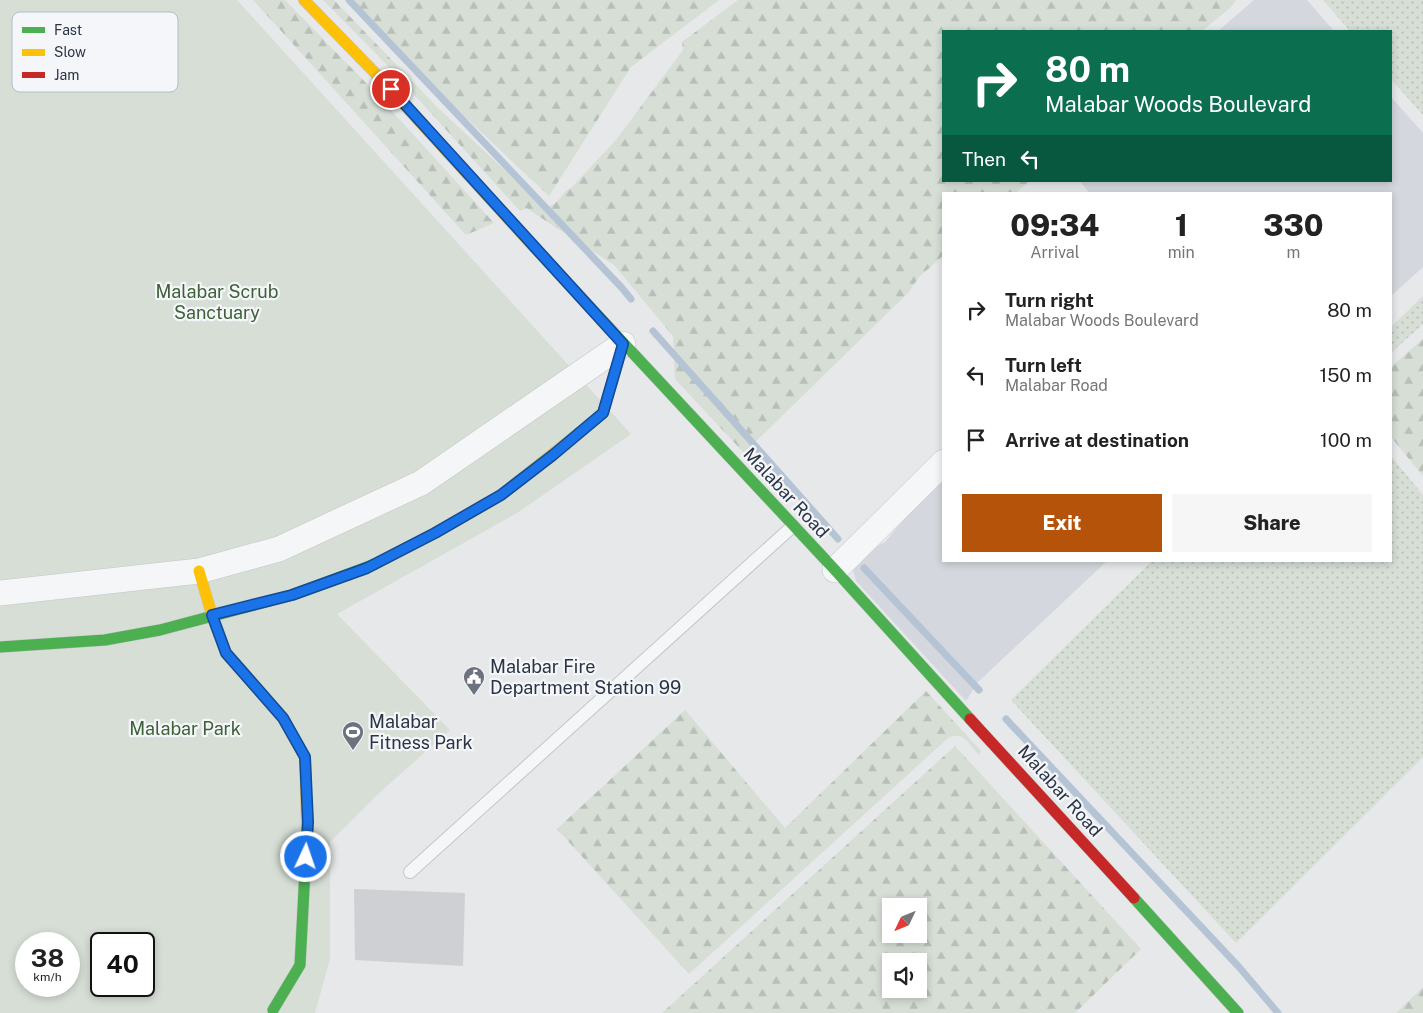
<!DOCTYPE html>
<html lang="en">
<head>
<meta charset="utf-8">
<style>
	body { margin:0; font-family:"Public Sans",sans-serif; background:#f6f6f6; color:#222; height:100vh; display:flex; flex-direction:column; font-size:19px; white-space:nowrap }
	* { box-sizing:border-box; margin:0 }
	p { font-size:16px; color:#767676 }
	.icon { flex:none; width:28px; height:28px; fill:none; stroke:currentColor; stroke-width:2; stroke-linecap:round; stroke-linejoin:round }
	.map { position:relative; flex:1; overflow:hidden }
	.side { position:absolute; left:942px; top:192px; width:450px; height:370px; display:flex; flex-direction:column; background:#fff; border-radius:0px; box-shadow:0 2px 8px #0003 }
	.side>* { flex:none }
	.top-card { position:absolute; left:942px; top:30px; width:450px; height:152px; border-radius:0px; box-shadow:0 2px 8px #0003; background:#0b6e4f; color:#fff; overflow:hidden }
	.needle { width:32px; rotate:227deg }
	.controls { position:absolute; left:882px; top:898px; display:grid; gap:10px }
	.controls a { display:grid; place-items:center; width:45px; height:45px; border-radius:0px; background:#fff; box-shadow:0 2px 8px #0003; font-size:25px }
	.speed { position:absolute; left:15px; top:932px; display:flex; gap:10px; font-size:25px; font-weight:700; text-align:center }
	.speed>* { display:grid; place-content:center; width:65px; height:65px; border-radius:50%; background:#fff; box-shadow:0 2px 8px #0003; line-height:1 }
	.speed small { font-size:12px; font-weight:400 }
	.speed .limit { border:2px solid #111; border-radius:8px; background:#fff; color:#111 }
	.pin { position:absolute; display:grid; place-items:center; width:42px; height:42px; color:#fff; margin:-21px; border:2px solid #fff; border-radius:50%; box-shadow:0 1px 5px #0007 }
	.me { position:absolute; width:55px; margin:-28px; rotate:3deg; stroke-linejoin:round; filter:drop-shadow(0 0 4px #0008) }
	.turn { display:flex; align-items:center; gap:18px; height:105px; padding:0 20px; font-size:22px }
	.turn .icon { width:65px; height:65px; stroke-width:2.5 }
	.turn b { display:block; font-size:35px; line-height:42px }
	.then { display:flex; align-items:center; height:48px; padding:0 20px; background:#0003; gap:10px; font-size:19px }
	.eta { display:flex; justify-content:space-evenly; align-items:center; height:85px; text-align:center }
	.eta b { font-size:30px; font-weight:800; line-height:35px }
	.button { display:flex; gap:10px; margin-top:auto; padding:10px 20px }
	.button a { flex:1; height:58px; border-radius:0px; background:#b45309; color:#fff; font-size:20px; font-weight:800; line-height:58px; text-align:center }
	.button a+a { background:#f6f6f6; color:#222 }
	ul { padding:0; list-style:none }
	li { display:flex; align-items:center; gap:15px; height:65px; padding:0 20px }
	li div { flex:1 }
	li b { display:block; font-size:19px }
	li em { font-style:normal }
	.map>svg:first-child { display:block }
	.built { fill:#d4d7dd }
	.grass { fill:url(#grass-dots) }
	.forest { fill:url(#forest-firs); fill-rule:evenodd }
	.green { fill:#d6ded6; fill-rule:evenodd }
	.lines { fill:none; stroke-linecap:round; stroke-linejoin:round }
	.stream { stroke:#b4c4d5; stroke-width:7 }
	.building { fill:#ced0d3 }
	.lane-casing { stroke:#c4c6c8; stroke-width:14 }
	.street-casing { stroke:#c4c6c8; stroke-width:26 }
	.fast-casing { stroke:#c4c6c8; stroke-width:12 }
	.slow-casing { stroke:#c4c6c8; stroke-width:12 }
	.jam-casing { stroke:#c4c6c8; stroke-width:12 }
	.lane { stroke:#f5f6f7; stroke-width:12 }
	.street { stroke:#f5f6f7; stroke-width:25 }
	.fast { stroke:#4caf50; stroke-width:11 }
	.slow { stroke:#ffc107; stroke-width:11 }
	.jam { stroke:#c62828; stroke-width:11 }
	.route-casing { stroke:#114b97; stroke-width:12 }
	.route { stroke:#1a73e8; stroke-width:9 }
	.labels { text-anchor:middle; stroke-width:4.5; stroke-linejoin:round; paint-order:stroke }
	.park-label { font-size:18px; fill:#3f6138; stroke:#f4f6f9 }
	.street-label { font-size:18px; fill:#2b3445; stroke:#f4f6f9 }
	.poi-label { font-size:18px; fill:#2b3445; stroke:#f4f6f9; text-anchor:start }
	.key { fill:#f4f6f9; stroke:#b8bcc3; stroke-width:1 }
	.key-label { font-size:14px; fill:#2b3445 }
</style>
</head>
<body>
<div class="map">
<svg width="1423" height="1013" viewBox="0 0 1423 1013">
	<defs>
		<pattern id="grass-dots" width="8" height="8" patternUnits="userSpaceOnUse" patternTransform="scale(1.25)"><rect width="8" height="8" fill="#d6ded6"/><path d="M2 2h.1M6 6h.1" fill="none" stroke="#b8bfb9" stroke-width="1.8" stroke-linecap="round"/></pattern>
		<pattern id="forest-firs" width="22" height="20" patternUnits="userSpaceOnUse" patternTransform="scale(1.25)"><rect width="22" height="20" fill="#d6ded6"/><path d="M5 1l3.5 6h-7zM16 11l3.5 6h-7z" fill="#b8bfb9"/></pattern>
	</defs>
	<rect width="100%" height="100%" fill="#e6e8ea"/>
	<path class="built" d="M1254 0H1307L1334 31H1218Z
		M1391 97 1423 133V267L1391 296V194H1090L1080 181H1391Z
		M944 472V561H1107L978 682 966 701 856 581 853 569 867 551 885 542Z"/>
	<path class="grass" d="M1323 0H1423V115L1391 79V31H1350Z
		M1423 296V324L1391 353V327Z
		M1391 456 1423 495V757L1236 943 1011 700 1152 561H1391Z"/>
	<path class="forest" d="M253 0H285L368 85 494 223 466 235Z
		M323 0H334L438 108 541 204C557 212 559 193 571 188L616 140 683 50 682 42 738 0H1236L1231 7 1202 31H944V181H1029L1015 194H944V255L919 277 909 292 744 453 675 379 673 336 614 265 526 208 520 211 389 67Z
		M351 0H719L631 67 549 196 447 100Z
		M1423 339V476L1391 437V367Z
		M926 691 981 751 979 755C969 744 963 730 948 738L689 974 557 829 685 710 785 828Z
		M955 746 1141 949 1075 1013H662ZM919 906V934H891V906ZM919 961V989H891V961Z
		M1423 987V1013H1396Z"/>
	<path class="green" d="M0 0H237L631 434 517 513 337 614 450 730 379 793 330 842V959L315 1013H0ZM26 944H69V986H26ZM101 944H144V986H101Z"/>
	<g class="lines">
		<path class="stream" d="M349 0 622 288 631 299
			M653 331 838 539
			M864 568 979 690
			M1006 719 1239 967 1278 1013"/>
	</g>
	<path class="building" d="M353 728 354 737 347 738 345 731Z
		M354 889 465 893 463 966 355 960Z"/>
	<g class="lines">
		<g class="lane-casing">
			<path id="lane" d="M410 872 793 526"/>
		</g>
		<g class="street-casing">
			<path id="street" d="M835 570 944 462
				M0 593 199 571 279 549 421 483 623 344"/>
		</g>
		<g class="fast-casing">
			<path id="fast" d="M534 247 835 570 970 719
				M0 647 105 640 160 630 292 595 375 564
				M1134 898 1238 1013
				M273 1010 300 965 307 832"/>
		</g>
		<g class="slow-casing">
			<path id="slow" d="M304 0 378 76 534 247
				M375 564 435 533 501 495 579 433
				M199 571 212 615 226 653 283 718 305 757 307 832"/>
		</g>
		<g class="jam-casing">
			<path id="jam" d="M579 433 603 413 623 344
				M970 719 1134 898"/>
		</g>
		<use href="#lane" class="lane"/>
		<use href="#street" class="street"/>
		<use href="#fast" class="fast"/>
		<use href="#slow" class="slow"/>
		<use href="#jam" class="jam"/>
	</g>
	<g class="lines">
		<g class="route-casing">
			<path id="route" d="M306 857 308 822 305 757 283 718 226 653 212 615 292 595 367 568 435 533 501 495 553 455 603 413 623 344 391 89"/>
		</g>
		<use href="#route" class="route"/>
	</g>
	<defs>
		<g id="civic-pin" transform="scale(1.125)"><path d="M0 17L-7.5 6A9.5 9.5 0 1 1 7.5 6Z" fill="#6c737f" stroke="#f4f6f9"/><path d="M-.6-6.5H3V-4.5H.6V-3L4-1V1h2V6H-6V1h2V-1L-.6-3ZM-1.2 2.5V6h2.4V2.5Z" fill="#fff"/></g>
		<g id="stadium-pin" transform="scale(1.125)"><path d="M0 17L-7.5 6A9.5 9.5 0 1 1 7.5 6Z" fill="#6c737f" stroke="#f4f6f9"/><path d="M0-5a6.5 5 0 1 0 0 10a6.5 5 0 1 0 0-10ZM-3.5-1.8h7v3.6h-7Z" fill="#fff"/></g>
	</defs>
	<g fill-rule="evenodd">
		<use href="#civic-pin" x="474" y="677"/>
		<use href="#stadium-pin" x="353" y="732"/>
	</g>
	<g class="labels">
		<g class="park-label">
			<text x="217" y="298">Malabar Scrub<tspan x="217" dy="21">Sanctuary</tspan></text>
			<text x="185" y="735">Malabar Park</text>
		</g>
		<g class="street-label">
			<text transform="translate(786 493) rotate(47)" y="6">Malabar Road</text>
			<text transform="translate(1060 791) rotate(48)" y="6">Malabar Road</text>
		</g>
		<g class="poi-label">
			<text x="490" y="673">Malabar Fire<tspan x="490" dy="21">Department Station 99</tspan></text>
			<text x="369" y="728">Malabar<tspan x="369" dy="21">Fitness Park</tspan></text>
		</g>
	</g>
	<rect x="12" y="12" width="166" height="80" rx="8" class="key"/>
	<rect x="22" y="27" width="23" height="6" fill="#4caf50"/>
	<rect x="22" y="49" width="23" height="7" fill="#ffc107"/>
	<rect x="22" y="72" width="23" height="6" fill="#c62828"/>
	<g class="key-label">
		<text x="54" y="35">Fast</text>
		<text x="54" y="57">Slow</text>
		<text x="54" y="80">Jam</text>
	</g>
</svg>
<div class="controls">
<a><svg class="needle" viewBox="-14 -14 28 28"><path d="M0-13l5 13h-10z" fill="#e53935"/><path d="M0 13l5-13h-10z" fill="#767676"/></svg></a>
<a><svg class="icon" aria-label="sound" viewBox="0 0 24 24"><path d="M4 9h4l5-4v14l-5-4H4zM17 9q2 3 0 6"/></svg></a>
</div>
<div class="speed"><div>38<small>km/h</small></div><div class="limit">40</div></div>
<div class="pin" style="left:391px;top:89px;background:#d93025"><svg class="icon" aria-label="arrive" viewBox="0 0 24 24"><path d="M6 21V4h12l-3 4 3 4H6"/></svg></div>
<svg class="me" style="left:306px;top:857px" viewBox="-20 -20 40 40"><circle r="17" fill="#1a73e8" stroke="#fff" stroke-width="3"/><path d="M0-11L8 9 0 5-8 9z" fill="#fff"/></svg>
<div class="top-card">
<div class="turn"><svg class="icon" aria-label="right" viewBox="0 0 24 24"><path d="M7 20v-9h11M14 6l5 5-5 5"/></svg><div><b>80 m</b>Malabar Woods Boulevard</div></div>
<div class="then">Then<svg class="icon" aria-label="left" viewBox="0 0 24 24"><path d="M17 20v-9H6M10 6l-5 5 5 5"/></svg></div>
</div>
<section class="side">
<div class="eta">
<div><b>09:34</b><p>Arrival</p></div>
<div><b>1</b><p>min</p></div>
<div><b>330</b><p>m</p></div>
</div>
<ul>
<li><svg class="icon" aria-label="right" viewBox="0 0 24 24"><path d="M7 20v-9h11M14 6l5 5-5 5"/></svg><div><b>Turn right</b><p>Malabar Woods Boulevard</p></div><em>80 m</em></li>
<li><svg class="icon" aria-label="left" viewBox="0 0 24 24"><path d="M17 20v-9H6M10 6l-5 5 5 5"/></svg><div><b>Turn left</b><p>Malabar Road</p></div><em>150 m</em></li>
<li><svg class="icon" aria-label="arrive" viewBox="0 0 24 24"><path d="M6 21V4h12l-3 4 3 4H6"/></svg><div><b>Arrive at destination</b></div><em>100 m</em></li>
</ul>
<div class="button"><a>Exit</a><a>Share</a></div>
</section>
</div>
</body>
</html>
